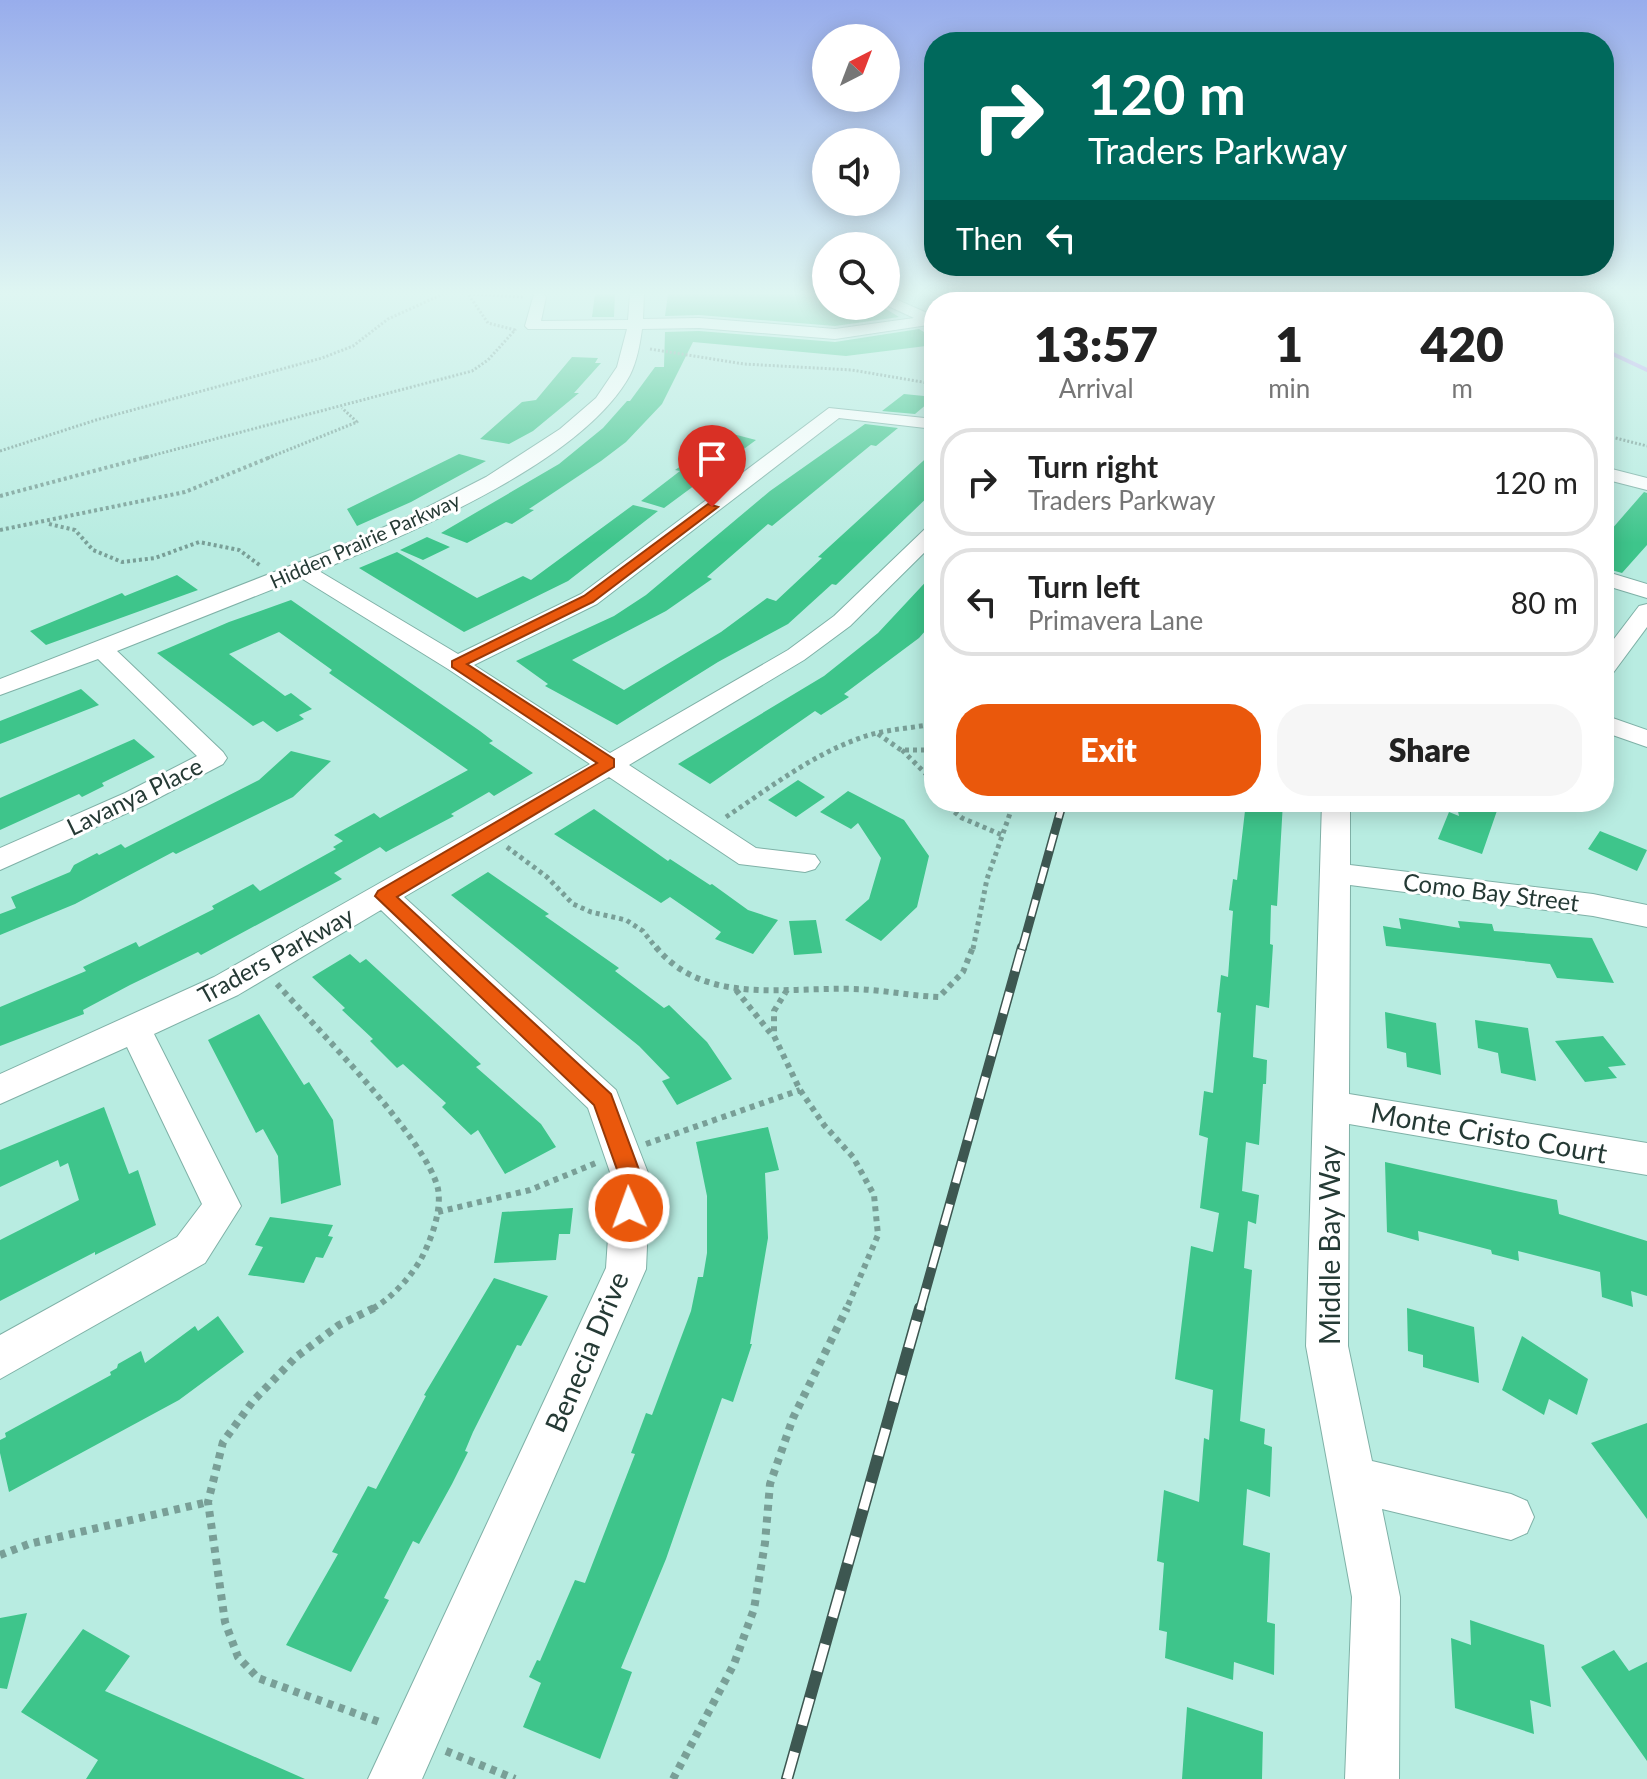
<!DOCTYPE html>
<html lang="en">
<head>
<meta charset="utf-8">
<style>
	body { margin:0; font-family:Lato,sans-serif; background:#f6f6f6; color:#222; height:100vh; display:flex; flex-direction:column; font-size:30px; white-space:nowrap }
	* { box-sizing:border-box; margin:0 }
	p { font-size:26px; color:#767676 }
	.icon { flex:none; width:44px; height:44px; fill:none; stroke:currentColor; stroke-width:2; stroke-linecap:round; stroke-linejoin:round }
	.map { position:relative; flex:1; overflow:hidden }
	.panel { position:absolute; left:924px; top:292px; width:690px; height:520px; display:flex; flex-direction:column; background:#fff; border-radius:32px; box-shadow:0 4px 20px #0003 }
	.panel>* { flex:none }
	.hud { position:absolute; left:924px; top:32px; width:690px; height:244px; border-radius:32px; box-shadow:0 4px 20px #0003; background:#00695c; color:#fff; overflow:hidden }
	.needle { width:52px; rotate:42deg }
	.tools { position:absolute; left:812px; top:24px; display:grid; gap:16px }
	.tools a { display:grid; place-items:center; width:88px; height:88px; border-radius:50%; background:#fff; box-shadow:0 4px 20px #0003; font-size:40px }
	.pin { position:absolute; display:grid; place-items:center; width:68px; height:68px; color:#fff; margin:-82px -34px; border-radius:50% 50% 50% 0; rotate:-45deg; box-shadow:0 0 8px #0007 }
	.pin .icon { rotate:45deg }
	.me { position:absolute; width:88px; margin:-44px; rotate:358deg; stroke-linejoin:round; filter:drop-shadow(0 0 6px #0008) }
	.turn { display:flex; align-items:center; gap:28px; height:168px; padding:0 32px; font-size:36px }
	.turn .icon { width:104px; height:104px; stroke-width:2.5 }
	.turn b { display:block; font-size:56px; line-height:68px }
	.then { display:flex; align-items:center; height:76px; padding:0 32px; background:#0003; gap:16px; font-size:30px }
	.eta { display:flex; justify-content:space-evenly; align-items:center; height:136px; text-align:center }
	.eta b { font-size:48px; font-weight:800; line-height:56px }
	.cta { display:flex; gap:16px; margin-top:auto; padding:16px 32px }
	.cta a { flex:1; height:92px; border-radius:32px; background:#ea580c; color:#fff; font-size:32px; font-weight:800; line-height:92px; text-align:center }
	.cta a+a { background:#f6f6f6; color:#222 }
	ul { padding:0; list-style:none }
	li { display:flex; align-items:center; gap:24px; height:108px; margin:0 16px 12px; padding:0 16px; border:4px solid #e0e0e0; border-radius:32px }
	li div { flex:1 }
	li b { display:block; font-size:30px }
	li em { font-style:normal }
	.map>svg:first-child { display:block }
	.lines { fill:none; stroke-linecap:round; stroke-linejoin:round }
	.stream { stroke:#c0a3f2; stroke-width:4 }
	.building { fill:#3ec58b }
	.minor-casing { stroke:#7fb1a7; stroke-width:2 }
	.path-far4 { stroke:#799f97; stroke-width:3; stroke-dasharray:2 2; stroke-linecap:butt }
	.path-far3 { stroke:#799f97; stroke-width:4; stroke-dasharray:3 3; stroke-linecap:butt }
	.path-far2 { stroke:#799f97; stroke-width:5; stroke-dasharray:4 4; stroke-linecap:butt }
	.path-far1 { stroke:#799f97; stroke-width:6; stroke-dasharray:5 5; stroke-linecap:butt }
	.path { stroke:#799f97; stroke-width:8; stroke-dasharray:6 6; stroke-linecap:butt }
	.minor { fill:#fff; fill-rule:evenodd }
	.rail-far3-casing { stroke:#3d5751; stroke-width:5 }
	.rail-far2-casing { stroke:#3d5751; stroke-width:9 }
	.rail-far1-casing { stroke:#3d5751; stroke-width:10 }
	.rail-casing { stroke:#3d5751; stroke-width:12 }
	.rail-far3 { stroke:#fff; stroke-width:3; stroke-dasharray:10; stroke-linecap:butt }
	.rail-far2 { stroke:#fff; stroke-width:6; stroke-dasharray:17; stroke-linecap:butt }
	.rail-far1 { stroke:#fff; stroke-width:7; stroke-dasharray:22; stroke-linecap:butt }
	.rail { stroke:#fff; stroke-width:9; stroke-dasharray:28; stroke-linecap:butt }
	.route { fill:#ea580c; stroke:#983908; stroke-width:2 }
	.labels { text-anchor:middle; stroke-width:6; stroke-linejoin:round; paint-order:stroke }
	.far-street-label { font-size:20px; fill:#253a35; stroke:#fff }
	.street-label { font-size:24px; fill:#253a35; stroke:#fff }
	.near-street-label { font-size:28px; fill:#253a35; stroke:#fff }
</style>
</head>
<body>
<div class="map">
<svg width="1647" height="1779" viewBox="0 0 1647 1779">
	<rect width="100%" height="100%" fill="#b8ece1"/>
	<g class="lines">
		<path class="stream" d="M1048 294 1066 302
			M1604 354H1613L1647 370"/>
	</g>
	<path class="building" d="M595 294H615L614 317H592Z
		M668 294H826V306H881L899 317 835 326 699 315 665 316Z
		M919 329 934 338V345L846 356 693 342 662 404 626 442 601 461 529 509 534 510 512 524 506 522 467 543 441 533 559 464 603 428 627 401H630L655 367H664L665 332 699 331 835 342Z
		M572 357 598 358 595 363H601L574 393H579L533 431 509 444 480 439 522 402 536 400Z
		M904 394 934 397V398L915 414 882 411Z
		M865 424 898 428 876 446 871 445 772 526 768 524 707 577 712 579 666 611 572 660 624 690 721 632 767 598 776 601 822 558 818 557 934 451V491L836 585 832 584 788 624 718 662 617 725 545 686 548 684 516 661 614 616 646 595 770 491Z
		M729 433 756 440 664 508 641 501 680 471 675 470Z
		M459 454 486 461 411 502 357 526 347 509Z
		M1644 492 1647 493V545L1622 573 1604 568V538Z
		M633 505 658 511 568 581 464 632 359 568 397 552 477 598 523 576 531 580Z
		M427 537 450 547 423 560 400 550Z
		M934 573V621L919 638 844 694 849 697 821 715 815 711 710 784 678 764 824 676 878 633Z
		M177 575 198 590 46 645 30 631 122 593 125 596Z
		M291 600 480 731 493 741 489 743 533 773 494 796 489 792 451 814 454 816 386 852 380 847 334 873 342 879 201 955 198 952 130 985 83 1010 84 1014 0 1046V1007L86 971 83 967 136 942 139 947 214 909 212 906 253 884 260 891 336 849 333 847 343 841 334 835 374 813 380 818 468 770 329 673 332 670 279 632 229 654 285 696 291 693 312 709 299 715 304 719 277 732 263 721 253 726 157 653 229 622Z
		M81 689 99 705 0 744V721Z
		M134 739 155 757 102 783 104 786 82 797 79 794 0 830V798Z
		M291 751 331 761 293 797 176 854 173 852 75 904 0 935V914L16 908 11 897 70 872 74 865 97 853 99 855 121 844 125 848 259 780Z
		M798 780 825 797 796 817 768 800Z
		M848 791 904 820 929 856 917 907 881 941 845 920 869 899 881 858 858 823 851 829 820 812Z
		M1246 802H1283L1277 906 1271 905 1270 944 1273 945 1269 1008 1256 1005 1253 1057 1267 1060 1266 1084H1263L1259 1145 1246 1142 1242 1191 1259 1195 1256 1224 1248 1221 1244 1268 1252 1270 1240 1421 1265 1429 1264 1444 1272 1447 1270 1497 1247 1489 1243 1545 1270 1553 1267 1622 1275 1624 1274 1675 1234 1662 1233 1680 1165 1658 1167 1632 1159 1630 1164 1563 1157 1561 1164 1490 1199 1502 1204 1438 1209 1440 1213 1390 1175 1379 1191 1246 1213 1252 1219 1213 1200 1208 1208 1138 1199 1135 1204 1091 1213 1093 1221 1013 1217 1012 1221 975 1228 977 1233 911 1229 910 1233 879 1237 880Z
		M1456 802H1500L1482 854 1438 839 1449 812 1459 816Z
		M594 809 668 861 670 859 710 885 712 884 748 910 778 920 753 954 715 939 721 932 670 897 661 903 554 834Z
		M1600 831 1647 850 1637 871 1588 849Z
		M488 872 549 914 545 916 619 968 615 971 664 1008 669 1005 707 1042 732 1079 677 1105 662 1081 670 1078 639 1046 451 895Z
		M1399 918 1460 928 1458 921 1492 924 1494 931 1592 938 1614 983 1557 978 1550 964 1386 946 1383 926 1401 929Z
		M816 920 822 953 794 955 789 921Z
		M350 954 360 963 366 959 481 1064 476 1067 541 1124 556 1147 505 1174 478 1130 471 1135 442 1107 446 1103 403 1064 397 1068 370 1041 373 1039 342 1010 345 1008 312 977Z
		M1385 1012 1436 1023 1441 1075 1407 1067 1406 1053 1387 1048Z
		M259 1014 304 1085 309 1082 333 1120 341 1185 281 1204 278 1156 263 1129 256 1133 208 1040Z
		M1475 1020 1528 1028 1536 1081 1501 1073 1498 1053 1478 1048Z
		M1603 1036 1626 1065 1608 1067 1617 1078 1585 1082 1555 1041Z
		M104 1107 129 1174 138 1170 156 1225 95 1255V1252L0 1301V1240L79 1200 68 1163 60 1167 58 1160 0 1187V1150Z
		M768 1127 779 1170 765 1173 768 1238 750 1344H752L733 1402 722 1398 666 1559 621 1668 632 1672 600 1759 523 1727 541 1683 529 1677 537 1660 540 1661 575 1580 585 1583 635 1454 631 1453 646 1413 652 1415 691 1311 698 1277H703L707 1253V1196L696 1142Z
		M1385 1162 1557 1200 1559 1214 1647 1241V1296L1631 1291 1633 1307 1602 1297 1600 1272 1518 1251 1519 1261 1492 1254 1491 1250 1418 1231 1419 1241 1387 1232Z
		M573 1208 570 1234H559L556 1260 494 1263 502 1212Z
		M270 1217 333 1225 328 1236 333 1237 323 1258 316 1257 304 1283 248 1275 263 1247 255 1245Z
		M494 1278 548 1296 521 1346 517 1345 473 1432 465 1451 468 1452 452 1484 419 1544 413 1541 384 1598 389 1600 351 1672 286 1645 338 1554 332 1552 368 1486 376 1489 426 1396 424 1395Z
		M1407 1308 1474 1327 1479 1383 1423 1367V1355L1408 1351Z
		M218 1316 244 1352 179 1400 9 1492 0 1453V1440L6 1437 5 1433 111 1375 110 1372 117 1368 118 1364 141 1351 145 1363 195 1326 198 1331Z
		M1522 1336 1588 1379 1577 1415 1549 1399 1544 1415 1502 1390Z
		M1647 1423V1519L1591 1443Z
		M27 1613 7 1689 0 1688V1618Z
		M1470 1620 1544 1645 1551 1707 1530 1700 1534 1734 1455 1708 1451 1638 1471 1645Z
		M83 1629 130 1656 105 1691 305 1779H86L98 1760 21 1712Z
		M1614 1650 1629 1671 1647 1662V1761L1581 1667Z
		M1187 1707 1263 1732 1262 1779H1182Z"/>
	<g class="lines">
		<g class="minor-casing">
			<path id="minor" d="M534 294H544L546 297 541 321 628 320 630 294H644L643 319 699 318 835 329 914 318 886 305V295L934 316V327L928 325 835 339 699 328 642 329C640 344 637 361 630 375 582 463 409 533 319 571L458 654 581 594 829 408 934 419V429L839 418 597 604 474 665 610 753 788 650 834 616 927 527 934 525V543L850 626 804 660 629 765 756 848 815 855 820 862 815 869 805 872 739 864 609 777 404 897 616 1090 650 1178 646 1269 422 1779H368L606 1268 612 1178 588 1108 381 910 238 995 154 1034 241 1206 205 1263 0 1379V1335L177 1237 202 1204 127 1047 0 1104V1074L214 977 590 764 448 669 301 578 117 651 223 752 227 758 223 764 145 805 0 870V848L125 793 197 756 98 659 0 695V679L341 546 414 514 486 477 560 429 596 398 617 367 627 329H528L525 326Z
				M1604 467 1647 478V490L1604 479Z
				M1604 571 1647 584V598L1604 585Z
				M1647 604V627L1613 673 1604 675V652L1639 606Z
				M1604 715 1647 730V747L1604 732Z
				M1322 802H1350V865L1593 894 1647 905V927L1593 916 1350 885 1349 1094 1647 1143V1175L1349 1124 1348 1346 1372 1461 1511 1494 1527 1501 1534 1517 1527 1533 1511 1540 1382 1509 1400 1597 1399 1779H1345L1352 1597 1306 1346Z"/>
		</g>
		<path class="path-far4" d="M469 294 523 297
			M996 294 1012 302
			M1028 294 1041 302
			M1274 302 1285 294
			M650 349 744 364 852 370 934 384
			M1604 435 1647 446
			M0 451 96 420 322 358 353 346 388 319 443 294
			M143 458 472 371 488 360 515 330 488 323 468 294
			M268 458 357 422 342 408"/>
		<path class="path-far3" d="M0 496 150 456
			M49 524 75 530 93 550 122 562 155 558 199 542 239 550 261 566
			M0 530 185 492 273 456"/>
		<path class="path-far2" d="M878 734 901 750H934
			M902 750 927 775
			M934 762 927 775 934 790
			M942 802 962 818 1002 835
			M726 817C771 787 814 753 866 736 888 729 912 728 934 724
			M507 847 547 877 573 904 591 912 626 920 643 931 657 949
			M973 949 987 879 1014 802"/>
		<path class="path-far1" d="M656 947C708 1011 799 983 871 990 894 992 916 996 939 997L963 972 973 947
			M277 984C315 1027 427 1139 438 1189 442 1211 431 1240 421 1259 410 1278 390 1300 370 1310
			M736 990 772 1035
			M787 990 774 1011V1036L800 1090 824 1125 853 1157 874 1195 878 1235 846 1310
			M646 1144 800 1090
			M438 1212 530 1190 596 1163"/>
		<path class="path" d="M374 1308 339 1325 296 1357 253 1401 223 1442 208 1502 225 1622 238 1657 258 1678 382 1723
			M0 1555 29 1544 208 1502
			M446 1751 515 1779
			M673 1779 734 1664 754 1609 765 1543 770 1484 793 1418 847 1308"/>
		<use href="#minor" class="minor"/>
		<g class="rail-far3-casing">
			<path id="rail-far3" d="M1204 302 1206 294"/>
		</g>
		<g class="rail-far2-casing">
			<path id="rail-far2" d="M1022 949 1063 802"/>
		</g>
		<g class="rail-far1-casing">
			<path id="rail-far1" d="M920 1310 1022 947"/>
		</g>
		<g class="rail-casing">
			<path id="rail" d="M787 1779 920 1308"/>
		</g>
		<use href="#rail-far3" class="rail-far3"/>
		<use href="#rail-far2" class="rail-far2"/>
		<use href="#rail-far1" class="rail-far1"/>
		<use href="#rail" class="rail"/>
	</g>
	<linearGradient id="sky" x2="0" y2="1"><stop stop-color="#98adec"/><stop offset="0.54" stop-color="#dff6f2"/><stop offset="1" stop-color="#dff6f2" stop-opacity="0"/></linearGradient>
	<rect width="1647" height="543" fill="url(#sky)"/>
	<path class="route" d="M708 504 718 507 593 602 467 664 614 759V767L397 897 611 1094 642 1178 641 1208 637 1216 629 1219 621 1216 618 1208 620 1178 594 1105 375 896 378 891 597 763 452 667V661L584 596Z"/>
	<g class="labels">
		<g class="far-street-label">
			<text transform="translate(365 541) rotate(-24)" y="7">Hidden Prairie Parkway</text>
		</g>
		<g class="street-label">
			<text transform="translate(135 797) rotate(-26)" y="8">Lavanya Place</text>
			<text transform="translate(1491 893) rotate(7)" y="8">Como Bay Street</text>
			<text transform="translate(276 956) rotate(-29)" y="8">Traders Parkway</text>
		</g>
		<g class="near-street-label">
			<text transform="translate(1489 1133) rotate(10)" y="10">Monte Cristo Court</text>
			<text transform="translate(1330 1245) rotate(-90)" y="10">Middle Bay Way</text>
			<text transform="translate(587 1352) rotate(-67)" y="10">Benecia Drive</text>
		</g>
	</g>
</svg>
<div class="tools">
<a><svg class="needle" viewBox="-14 -14 28 28"><path d="M0-13l5 13h-10z" fill="#e53935"/><path d="M0 13l5-13h-10z" fill="#767676"/></svg></a>
<a><svg class="icon" aria-label="sound" viewBox="0 0 24 24"><path d="M4 9h4l5-4v14l-5-4H4zM17 9q2 3 0 6"/></svg></a>
<a><svg class="icon" aria-label="search" viewBox="0 0 24 24"><circle cx="10" cy="10" r="6"/><path d="M15 15l6 6"/></svg></a>
</div>
<div class="pin" style="left:712px;top:507px;background:#d93025"><svg class="icon" aria-label="arrive" viewBox="0 0 24 24"><path d="M6 21V4h12l-3 4 3 4H6"/></svg></div>
<svg class="me" style="left:629px;top:1208px" viewBox="-20 -20 40 40"><circle r="17" fill="#ea580c" stroke="#fff" stroke-width="3"/><path d="M0-11L8 9 0 5-8 9z" fill="#fff"/></svg>
<div class="hud">
<div class="turn"><svg class="icon" aria-label="right" viewBox="0 0 24 24"><path d="M7 20v-9h11M14 6l5 5-5 5"/></svg><div><b>120 m</b>Traders Parkway</div></div>
<div class="then">Then<svg class="icon" aria-label="left" viewBox="0 0 24 24"><path d="M17 20v-9H6M10 6l-5 5 5 5"/></svg></div>
</div>
<section class="panel">
<div class="eta">
<div><b>13:57</b><p>Arrival</p></div>
<div><b>1</b><p>min</p></div>
<div><b>420</b><p>m</p></div>
</div>
<ul>
<li><svg class="icon" aria-label="right" viewBox="0 0 24 24"><path d="M7 20v-9h11M14 6l5 5-5 5"/></svg><div><b>Turn right</b><p>Traders Parkway</p></div><em>120 m</em></li>
<li><svg class="icon" aria-label="left" viewBox="0 0 24 24"><path d="M17 20v-9H6M10 6l-5 5 5 5"/></svg><div><b>Turn left</b><p>Primavera Lane</p></div><em>80 m</em></li>
</ul>
<div class="cta"><a>Exit</a><a>Share</a></div>
</section>
</div>
</body>
</html>
